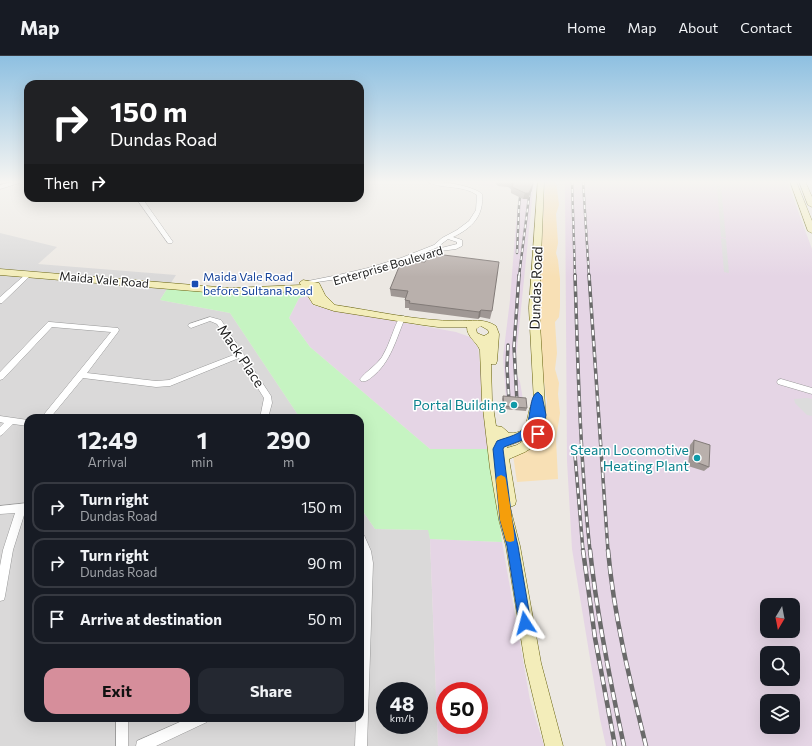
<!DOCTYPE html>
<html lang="en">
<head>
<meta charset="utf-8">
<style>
	body { margin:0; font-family:Commissioner,sans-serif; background:#242831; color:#f1f3f6; height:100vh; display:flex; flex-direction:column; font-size:15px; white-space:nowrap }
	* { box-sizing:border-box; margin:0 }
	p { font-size:13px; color:#9ea1a6 }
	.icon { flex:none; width:22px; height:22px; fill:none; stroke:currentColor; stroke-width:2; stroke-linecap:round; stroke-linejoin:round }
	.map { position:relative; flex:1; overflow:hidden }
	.sheet { position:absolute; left:24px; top:358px; width:340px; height:308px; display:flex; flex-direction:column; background:#171b24; border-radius:12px; box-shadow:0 4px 16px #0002 }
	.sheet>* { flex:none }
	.top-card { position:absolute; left:24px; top:24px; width:340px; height:122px; border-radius:12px; box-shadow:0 4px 16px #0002; background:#202124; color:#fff; overflow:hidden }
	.needle { width:26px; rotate:190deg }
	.tools { position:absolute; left:760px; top:542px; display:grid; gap:8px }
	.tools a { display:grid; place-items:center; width:40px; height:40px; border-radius:8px; background:#171b24; box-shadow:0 4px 16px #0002; font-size:20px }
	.speed { position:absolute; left:376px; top:626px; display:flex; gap:8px; font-size:20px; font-weight:700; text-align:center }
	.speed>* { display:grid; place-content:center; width:52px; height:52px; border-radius:50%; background:#171b24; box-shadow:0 4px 16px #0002; line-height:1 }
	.speed small { font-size:10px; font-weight:400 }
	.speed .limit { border:6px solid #d22; background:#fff; color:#111 }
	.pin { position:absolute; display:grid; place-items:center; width:34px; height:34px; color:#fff; margin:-17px; border:2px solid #fff; border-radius:50%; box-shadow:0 1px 4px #0007 }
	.me { position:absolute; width:44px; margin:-22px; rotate:351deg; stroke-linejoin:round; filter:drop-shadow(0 0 3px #0008) }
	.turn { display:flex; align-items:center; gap:14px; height:84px; padding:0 20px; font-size:18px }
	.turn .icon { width:52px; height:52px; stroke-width:2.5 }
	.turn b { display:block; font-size:28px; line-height:34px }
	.then { display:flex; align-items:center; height:38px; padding:0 20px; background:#0003; gap:8px; font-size:15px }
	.eta { display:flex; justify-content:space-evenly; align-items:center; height:68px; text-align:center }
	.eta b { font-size:24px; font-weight:700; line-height:28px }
	.button { display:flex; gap:8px; margin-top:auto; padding:8px 20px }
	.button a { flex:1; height:46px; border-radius:12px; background:#d68e9b; color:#111; font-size:16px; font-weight:700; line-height:46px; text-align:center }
	.button a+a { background:#242831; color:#f1f3f6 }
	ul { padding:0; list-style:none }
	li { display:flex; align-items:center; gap:12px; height:50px; margin:0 8px 6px; padding:0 12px; border:2px solid #363941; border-radius:12px }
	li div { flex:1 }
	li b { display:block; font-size:15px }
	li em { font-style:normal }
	header { display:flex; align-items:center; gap:24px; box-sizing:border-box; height:56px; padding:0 20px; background:#171b24; border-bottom:1px solid #363941 }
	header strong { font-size:19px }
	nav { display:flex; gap:22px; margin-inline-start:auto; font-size:14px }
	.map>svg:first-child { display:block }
	.residential { fill:#dad9d9; fill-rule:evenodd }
	.industrial { fill:#e5d5e5; fill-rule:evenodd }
	.sand { fill:#f8e0b5 }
	.park { fill:#c6f4c2 }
	.parking { fill:#dcdcdc }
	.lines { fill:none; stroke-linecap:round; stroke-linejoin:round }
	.minor-casing { stroke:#999; stroke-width:1 }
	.tertiary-casing { stroke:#999; stroke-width:1 }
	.secondary-casing { stroke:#68630e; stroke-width:1 }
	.minor { fill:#fff; fill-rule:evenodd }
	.tertiary { fill:#fff; fill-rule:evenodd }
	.secondary { fill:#f3edba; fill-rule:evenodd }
	.rail-far2-casing { stroke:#6a6a6a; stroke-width:2.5 }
	.rail-far1-casing { stroke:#6a6a6a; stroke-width:3.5 }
	.rail-casing { stroke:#6a6a6a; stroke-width:4.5 }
	.rail-far2 { stroke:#fff; stroke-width:1.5; stroke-dasharray:4; stroke-linecap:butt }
	.rail-far1 { stroke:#fff; stroke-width:2; stroke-dasharray:5.5; stroke-linecap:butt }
	.rail { stroke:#fff; stroke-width:3; stroke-dasharray:8; stroke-linecap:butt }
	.wall { fill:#9f9794 }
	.shaded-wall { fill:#827b78 }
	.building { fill:#b9b0ac; stroke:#827b78 }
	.route { fill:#1a73e8; stroke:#114b97 }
	.slow { fill:#f59e0b }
	.transit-dot { fill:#1a4fb4; stroke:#fff; stroke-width:1.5 }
	.culture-dot { fill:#0f9aa8; stroke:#fff; stroke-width:1.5 }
	.labels { text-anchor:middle; stroke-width:3; stroke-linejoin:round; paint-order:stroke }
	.far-street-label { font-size:12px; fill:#1c1c1c; stroke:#fff }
	.far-transit-label { font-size:12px; fill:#164399; stroke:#fff; text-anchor:start }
	.street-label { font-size:14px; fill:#1c1c1c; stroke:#fff }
	.culture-label { font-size:14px; fill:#0d838f; stroke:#fff; text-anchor:end }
</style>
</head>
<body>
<header>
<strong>Map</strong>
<nav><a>Home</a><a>Map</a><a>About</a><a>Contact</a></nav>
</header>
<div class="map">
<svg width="812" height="690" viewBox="0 0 812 690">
	<rect width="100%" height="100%" fill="#ece8e3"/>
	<path class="residential" d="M0 177 57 191 38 208 176 219 160 244 230 257 300 362H28V662H360V451L375 473 429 474 430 483 438 690H0ZM385 635H419V669H385Z"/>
	<path class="industrial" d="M447 125H496L494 131Z
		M521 125H534L516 302 517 319 520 326 523 344 506 343 503 301 510 244 516 167Z
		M565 125H787L812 193V690H606L600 663 572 493 567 405ZM767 549H793V575H767ZM767 597H793V623H767ZM767 645H793V671H767Z
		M307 240 313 249 323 252 456 276 470 281 478 292 491 393H430L310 291 289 262 299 242Z
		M430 483 502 486 530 644 544 690H438ZM445 635H479V669H445Z"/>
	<path class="sand" d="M545 125H556L559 149 556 158 558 187 556 197 558 204 560 223V251L559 261 555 266 557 297 555 313 559 327 558 338 560 357 556 383 558 423 517 426 512 392 521 388 536 376 544 364 547 346 540 298 539 252Z"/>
	<path class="park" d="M167 233 254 238 303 236 307 240 299 242 289 262 310 291 430 393H491L502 486 430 483 428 474 375 473 360 451V362H300L230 257 160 244Z"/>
	<path class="parking" d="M717 130 721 131 726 182 721 181Z
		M721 182 726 183 729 217 724 216Z
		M807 342 812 343V360L807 359 795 347 794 343Z"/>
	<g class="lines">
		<g class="minor-casing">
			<path id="minor" d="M426 125C439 125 472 129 482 138 484 160 472 172 453 181L462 184V190L456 193 433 196V194L457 188V186L448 183 436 192 389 210 338 223 303 228V226L338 219 368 212 401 202 434 189 442 182 457 174 469 165 476 154 477 139C462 128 440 134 426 125Z
				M136 142H142L173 186 172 187H168Z
				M29 216 32 218 31 219 2 247H0V241L27 217Z
				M400 260H404L405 262C396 283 391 306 372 321 368 324 366 326 361 325L360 323C366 315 376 310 382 301 390 288 393 273 400 260Z
				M210 261 221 264 271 340 272 347 268 362H260L264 342 239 302 170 330 156 331 83 322 50 362H41L111 276 52 271 3 323 0 324V316L48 266H50L118 272 119 274 118 276 87 317 156 325 169 324 236 298 217 268 210 265 191 272 188 270 189 268Z
				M781 323 812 332V338L778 328 777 326 778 324Z
				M0 360 28 364V370L13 368 3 378 0 380V371L4 367 0 366Z
				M28 447V455L25 456 13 494 5 540 4 544 0 545V510L3 494 15 457 0 458V450Z
				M360 477 364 479 371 495 373 507 367 690H355L356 662H360V570L363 507 360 493Z
				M116 662H128V690H116Z
				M189 662H209L207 666 156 690H136L137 685Z"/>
		</g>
		<g class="tertiary-casing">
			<path id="tertiary" d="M16 125H26L0 133V129Z"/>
		</g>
		<g class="secondary-casing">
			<path id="secondary" d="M538 125H544L539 252 546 367 544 377 536 389 525 396 509 403 516 445 515 449 510 451 520 490 541 607 563 690H545L525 607 506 490 499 464 490 412 482 344 480 294C476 285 467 281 467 271H438L423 269 334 255 313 248 305 235 230 238 0 219V213L230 232 301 229 299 227 303 224 319 227 325 239 335 249C376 255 417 265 458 265 471 265 484 262 496 270L499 278 497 305 496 308H491L492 344 496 370 502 371 509 377C533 379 524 354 534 346L529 252ZM481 270 488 274 489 277 484 280 477 277 476 273ZM528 382 517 389 507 392V391Z
				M790 125H796L812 165V177L808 175Z
				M799 125H805L812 141V151L808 149Z"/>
		</g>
		<use href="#minor" class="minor"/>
		<use href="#tertiary" class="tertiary"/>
		<use href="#secondary" class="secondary"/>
		<g class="rail-far2-casing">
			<path id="rail-far2" d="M572 125 575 220
				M583 125 589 220
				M517 197 519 150 522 125
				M519 220 531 125"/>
		</g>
		<g class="rail-far1-casing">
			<path id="rail-far1" d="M575 219C578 311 580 403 590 495
				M589 219 608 495
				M508 289 507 311 509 345
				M517 346 514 291 519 219
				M575 399 583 495"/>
		</g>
		<g class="rail-casing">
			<path id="rail" d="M583 494 595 582 615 690
				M590 494C597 560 610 625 624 690
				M608 494C614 561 630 625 646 690"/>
		</g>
		<use href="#rail-far2" class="rail-far2"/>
		<use href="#rail-far1" class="rail-far1"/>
		<use href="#rail" class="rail"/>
	</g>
	<path class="wall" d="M495 125H533L532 134 528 143H523L511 137V133L508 131 498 130 495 127Z
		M425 206 492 255 490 263 480 261 478 263 409 254V252H405V242L391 240 390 233 411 208Z
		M503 340 527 352 526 355 503 353 502 343Z
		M694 384 709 411 704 415 688 410 690 389Z"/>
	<path class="shaded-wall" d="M533 128 532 134 528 143H523L525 137Z
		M481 254 480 261 478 263 479 256Z"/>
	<path class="building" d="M506 125H533V128L529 137H525L512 131 513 127 509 125Z
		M428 197 499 206 492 255 481 254 479 256 409 247 410 245 405 244 408 235 390 233 401 206 411 208 412 205 425 206Z
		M503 340 526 342 527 352 504 350Z
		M694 384 710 389 709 411 693 405Z"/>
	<linearGradient id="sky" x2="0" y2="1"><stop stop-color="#8ec0e1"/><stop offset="0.57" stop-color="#f6f5f2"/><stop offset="1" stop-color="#f6f5f2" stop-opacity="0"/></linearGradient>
	<rect width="812" height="221" fill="url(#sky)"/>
	<path class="route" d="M538 336 542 340 546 359 541 381H535L534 374 525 383 504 391 503 393 512 464 518 490 531 567 529 572 525 574 520 572 519 567 507 490 500 464 493 393 497 385C507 381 522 379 527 368 531 361 529 339 538 336Z"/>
	<path class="slow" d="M501 419 505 421 506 424C507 433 516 481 514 485L510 486 506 485 500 464 496 424 497 421Z"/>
	<rect class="transit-dot" x="191" y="224" width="8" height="8" rx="2"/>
	<g class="culture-dot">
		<circle cx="514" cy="349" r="4"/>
		<circle cx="697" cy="402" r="4"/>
	</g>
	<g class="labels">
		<g class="far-street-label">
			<text transform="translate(388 210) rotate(-16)" y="4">Enterprise Boulevard</text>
			<text transform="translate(104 224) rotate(5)" y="4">Maida Vale Road</text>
		</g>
		<g class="far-transit-label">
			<text x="203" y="225">Maida Vale Road<tspan x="203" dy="14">before Sultana Road</tspan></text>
		</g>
		<g class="street-label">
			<text transform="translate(536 232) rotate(-88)" y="5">Dundas Road</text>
			<text transform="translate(241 300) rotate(56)" y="5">Mack Place</text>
		</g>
		<g class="culture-label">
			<text x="506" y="354">Portal Building</text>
			<text x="689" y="399">Steam Locomotive<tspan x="689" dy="16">Heating Plant</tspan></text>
		</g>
	</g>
</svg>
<div class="tools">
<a><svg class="needle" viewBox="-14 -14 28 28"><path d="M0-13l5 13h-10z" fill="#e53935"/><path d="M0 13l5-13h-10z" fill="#9ea1a6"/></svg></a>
<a><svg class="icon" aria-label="search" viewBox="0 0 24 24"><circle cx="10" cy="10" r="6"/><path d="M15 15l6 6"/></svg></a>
<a><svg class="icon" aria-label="layers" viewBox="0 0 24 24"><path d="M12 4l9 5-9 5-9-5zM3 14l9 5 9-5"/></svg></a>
</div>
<div class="speed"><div>48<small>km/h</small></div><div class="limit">50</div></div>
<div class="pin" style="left:538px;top:378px;background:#d93025"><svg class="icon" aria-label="arrive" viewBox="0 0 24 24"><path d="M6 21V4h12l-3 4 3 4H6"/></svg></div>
<svg class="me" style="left:525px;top:567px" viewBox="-20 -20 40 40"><path d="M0-17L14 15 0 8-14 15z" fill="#1a73e8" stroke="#fff" stroke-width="4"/></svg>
<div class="top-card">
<div class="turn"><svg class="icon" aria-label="right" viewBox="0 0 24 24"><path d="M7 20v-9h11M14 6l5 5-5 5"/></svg><div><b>150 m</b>Dundas Road</div></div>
<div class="then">Then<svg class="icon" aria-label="right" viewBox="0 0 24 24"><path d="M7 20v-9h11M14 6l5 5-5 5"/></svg></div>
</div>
<section class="sheet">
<div class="eta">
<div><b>12:49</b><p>Arrival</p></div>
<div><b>1</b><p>min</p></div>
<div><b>290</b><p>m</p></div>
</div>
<ul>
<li><svg class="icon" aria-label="right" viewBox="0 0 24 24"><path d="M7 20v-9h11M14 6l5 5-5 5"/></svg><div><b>Turn right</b><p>Dundas Road</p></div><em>150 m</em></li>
<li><svg class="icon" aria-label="right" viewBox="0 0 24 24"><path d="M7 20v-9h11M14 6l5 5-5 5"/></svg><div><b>Turn right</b><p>Dundas Road</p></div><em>90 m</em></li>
<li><svg class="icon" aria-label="arrive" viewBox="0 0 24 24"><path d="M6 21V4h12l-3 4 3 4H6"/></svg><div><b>Arrive at destination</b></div><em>50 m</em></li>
</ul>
<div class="button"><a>Exit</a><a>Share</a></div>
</section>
</div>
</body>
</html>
